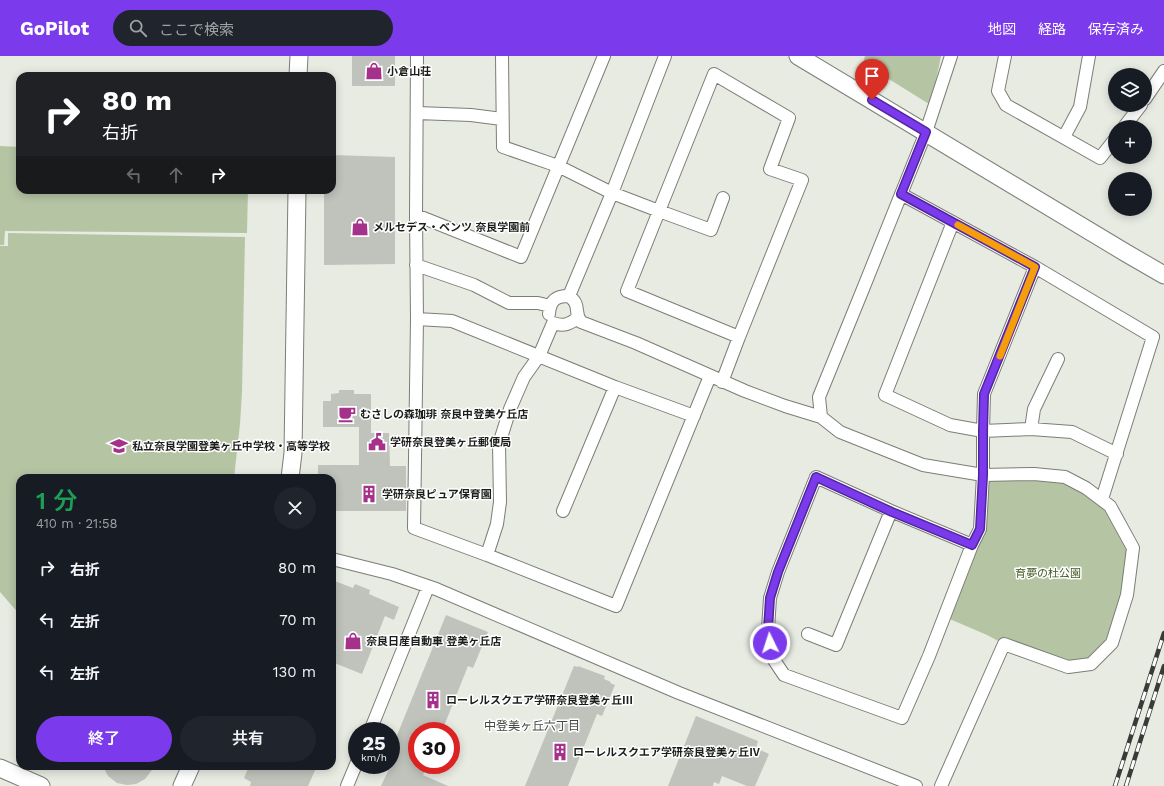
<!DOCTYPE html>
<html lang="ja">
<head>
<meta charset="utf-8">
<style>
	body { margin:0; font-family:"Work Sans","Noto Sans JP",sans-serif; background:#20242c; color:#f1f3f6; height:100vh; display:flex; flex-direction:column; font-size:15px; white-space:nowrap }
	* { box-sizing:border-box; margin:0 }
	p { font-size:13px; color:#9ea1a6 }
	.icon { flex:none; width:22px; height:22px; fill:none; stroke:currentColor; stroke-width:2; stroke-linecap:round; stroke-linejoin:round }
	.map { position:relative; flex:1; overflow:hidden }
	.side { position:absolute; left:16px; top:418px; width:320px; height:296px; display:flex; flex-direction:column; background:#171b24; border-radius:12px; box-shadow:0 2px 10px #0003 }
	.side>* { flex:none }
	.guide { position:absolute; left:16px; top:16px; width:320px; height:122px; border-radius:12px; box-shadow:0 2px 10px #0003; background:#202124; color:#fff; overflow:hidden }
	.tools { position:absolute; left:1108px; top:12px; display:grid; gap:8px }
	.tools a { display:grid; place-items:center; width:44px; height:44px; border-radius:50%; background:#171b24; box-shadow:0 2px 10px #0003; font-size:20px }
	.speed { position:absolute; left:348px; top:666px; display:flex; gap:8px; font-size:20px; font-weight:700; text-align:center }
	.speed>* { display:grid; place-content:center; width:52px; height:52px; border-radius:50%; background:#171b24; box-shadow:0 2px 10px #0003; line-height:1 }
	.speed small { font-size:10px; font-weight:400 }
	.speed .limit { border:6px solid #d22; background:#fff; color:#111 }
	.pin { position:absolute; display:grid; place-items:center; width:34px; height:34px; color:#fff; margin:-41px -17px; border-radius:50% 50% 50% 0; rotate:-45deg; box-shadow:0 0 4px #0007 }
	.pin .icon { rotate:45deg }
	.me { position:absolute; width:44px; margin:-22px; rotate:356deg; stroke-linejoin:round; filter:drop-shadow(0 0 3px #0008) }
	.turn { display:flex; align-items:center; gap:14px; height:84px; padding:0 20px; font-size:18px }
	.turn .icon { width:52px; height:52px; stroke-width:2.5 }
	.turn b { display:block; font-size:28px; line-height:34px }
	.lanes { display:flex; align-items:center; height:38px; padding:0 20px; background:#0003; justify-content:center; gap:20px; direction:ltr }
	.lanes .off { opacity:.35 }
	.round { display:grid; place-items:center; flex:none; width:42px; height:42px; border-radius:21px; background:#20242c }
	.overview { display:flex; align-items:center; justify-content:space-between; height:68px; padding:0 20px }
	h1 { font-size:24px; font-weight:600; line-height:30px; color:#1e9e55 }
	.button { display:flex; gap:8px; margin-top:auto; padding:8px 20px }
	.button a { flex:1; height:46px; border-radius:24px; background:#7c3aed; color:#fff; font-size:16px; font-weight:600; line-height:46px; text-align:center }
	.button a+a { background:#20242c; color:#f1f3f6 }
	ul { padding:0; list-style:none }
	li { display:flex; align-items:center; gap:12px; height:52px; padding:0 20px }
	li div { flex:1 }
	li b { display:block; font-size:15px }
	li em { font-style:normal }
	header { display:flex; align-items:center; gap:24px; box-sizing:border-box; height:56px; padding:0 20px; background:#7c3aed; color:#fff }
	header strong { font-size:19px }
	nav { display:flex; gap:22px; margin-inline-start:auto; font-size:14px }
	.search { width:280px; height:36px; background:#20242c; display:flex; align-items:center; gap:10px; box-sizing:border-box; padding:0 14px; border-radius:22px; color:#9ea1a6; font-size:15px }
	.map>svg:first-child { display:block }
	.green { fill:#b5c5a4 }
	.building { fill:#bfc3bb }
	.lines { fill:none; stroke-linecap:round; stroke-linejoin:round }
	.street-casing { stroke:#7b7e77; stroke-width:14 }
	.secondary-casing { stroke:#7b7e77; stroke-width:19 }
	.street { stroke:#fff; stroke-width:12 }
	.secondary { stroke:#fff; stroke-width:17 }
	.rail-casing { stroke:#393b37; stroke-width:4.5 }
	.rail { stroke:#fff; stroke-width:3; stroke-dasharray:9; stroke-linecap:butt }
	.route-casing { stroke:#51269a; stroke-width:10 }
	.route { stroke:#7c3aed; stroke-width:7 }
	.slow { stroke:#f59e0b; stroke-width:7 }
	.labels { text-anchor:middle; stroke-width:3; stroke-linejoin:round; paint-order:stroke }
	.poi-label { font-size:11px; font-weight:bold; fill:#1b1d1a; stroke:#fff; text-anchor:start }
	.park-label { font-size:11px; fill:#445a25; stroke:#fff }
	.neighbourhood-label { font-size:12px; fill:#454841; stroke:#fff }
</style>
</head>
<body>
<header>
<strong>GoPilot</strong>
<div class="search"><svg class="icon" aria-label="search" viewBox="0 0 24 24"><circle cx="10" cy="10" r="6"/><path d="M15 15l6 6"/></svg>ここで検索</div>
<nav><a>地図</a><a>経路</a><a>保存済み</a></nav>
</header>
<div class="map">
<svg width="1164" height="730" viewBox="0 0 1164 730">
	<rect width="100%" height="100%" fill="#e7ebe2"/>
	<path class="green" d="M865 0H941L933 39 929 48 863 7Z
		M0 90 20 91V134H248L247 177 5 175 4 189H0Z
		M8 177 245 181 242 336 240 368 234 422H20V559L0 536V190H8Z
		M983 419 1065 421 1110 450 1133 492 1112 587 1091 608 1068 611 1004 588 987 579 945 561 972 489Z"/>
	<path class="building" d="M352 0H395V30H352Z
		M332 99 395 101V208L324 209V134H332Z
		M339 334H354V338H371V377H389L390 410H406V455H332V422H318V409H359V371H323V345H331V338L339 337Z
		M332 524 353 532 355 528 370 534 369 538 399 551 394 564 385 560 362 618 332 606Z
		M446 559 488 576 473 612 468 610 442 675H417V709H428L423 719 448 730H381L391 709V694Z
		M574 610 578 611V610L605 620 604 623 611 626 610 627 615 629 602 660 597 658 568 730H525Z
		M696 660 758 685 756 692 769 698 755 730H747L722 720 719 728 714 726 713 730H668Z
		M103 710H155L145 723 136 728 127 729 117 727 108 720Z
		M249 710H317L308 730H250L251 726 244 722Z"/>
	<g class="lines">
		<g class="street-casing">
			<path id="street" d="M417 0 416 159 521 201 604 0
				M502 0 503 91 558 110 612 137 659 155 627 235 739 281 722 326
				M665 0 612 137 569 240C582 250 573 256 581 266L636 287 745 335 785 350 821 361
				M1005 0 998 35 1006 49 1100 102 1115 83
				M1145 43 1164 15
				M417 57 471 59 502 63
				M1124 71 1141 49
				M1064 81 1080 51 1089 0
				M901 138 1035 211 1153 281 1102 443
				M723 142 711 174 659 155 714 18 789 62 770 113 802 124 739 281
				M416 159 417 263
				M953 166 885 339 950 369 983 375 1031 373 1072 376 1117 398
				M416 209 474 229 509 247H538L550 250
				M549 258C550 244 556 240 569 240
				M694 360 615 331 452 265 417 263 414 472 487 499 616 550 710 320
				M1031 373 1034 353 1058 303
				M563 455 615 331
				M972 489 891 455 816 421 778 516 770 542 768 573 772 601 784 619 902 662 929 600 972 489 980 473 983 419V375L984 338 1035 211
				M487 499 497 468 500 446 499 388 510 353 524 321 539 300 553 267C564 271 569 268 578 262
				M332 503 392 518 436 533 679 637 916 730
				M808 578 836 589 891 455
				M370 675 428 531
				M347 730 357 706
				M941 730 1004 588 1068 611 1091 608 1112 587 1127 539 1133 492 1110 450 1086 432 1065 421 1034 418 983 419 923 409 840 376 821 361 819 341 863 233 926 76 951 0"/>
		</g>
		<g class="secondary-casing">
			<path id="secondary" d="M798 0 1126 197 1164 219
				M298 20 299 0
				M290 422 293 397 297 134
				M0 712 41 730
				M182 730 191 710"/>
		</g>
		<use href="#street" class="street"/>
		<use href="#secondary" class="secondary"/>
		<g class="rail-casing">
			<path id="rail" d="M1115 730 1164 577
				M1126 730 1164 610"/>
		</g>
		<use href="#rail" class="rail"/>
	</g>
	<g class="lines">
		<g class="route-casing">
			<path id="route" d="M770 587 768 573 770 542 778 516 816 421 892 456 972 489 980 473 983 419V375L984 338 1035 211 901 138 926 76 872 44"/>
		</g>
		<use href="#route" class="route"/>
		<path class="slow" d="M958 169 1035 211 1000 300"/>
	</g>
	<defs>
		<g id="shop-bare" transform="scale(1.38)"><path d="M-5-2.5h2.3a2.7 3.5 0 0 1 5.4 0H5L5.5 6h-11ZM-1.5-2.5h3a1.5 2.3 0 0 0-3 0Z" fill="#a5318b" stroke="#fff" stroke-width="2.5" paint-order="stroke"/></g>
		<g id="cafe-bare" transform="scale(1.38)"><path d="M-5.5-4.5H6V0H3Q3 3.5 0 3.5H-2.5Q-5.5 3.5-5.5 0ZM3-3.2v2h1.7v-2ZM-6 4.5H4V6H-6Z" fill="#a5318b" stroke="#fff" stroke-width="2.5" paint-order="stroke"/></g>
		<g id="civic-bare" transform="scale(1.38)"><path d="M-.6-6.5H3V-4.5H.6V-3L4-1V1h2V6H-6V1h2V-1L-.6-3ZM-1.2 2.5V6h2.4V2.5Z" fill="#a5318b" stroke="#fff" stroke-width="2.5" paint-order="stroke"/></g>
		<g id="school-bare" transform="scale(1.38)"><path d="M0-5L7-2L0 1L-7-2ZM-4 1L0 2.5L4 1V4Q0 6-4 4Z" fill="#a5318b" stroke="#fff" stroke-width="2.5" paint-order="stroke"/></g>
		<g id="building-bare" transform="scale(1.38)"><path d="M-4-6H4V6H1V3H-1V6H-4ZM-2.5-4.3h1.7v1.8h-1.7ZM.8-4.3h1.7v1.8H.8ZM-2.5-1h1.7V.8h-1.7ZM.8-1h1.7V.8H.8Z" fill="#a5318b" stroke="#fff" stroke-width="2.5" paint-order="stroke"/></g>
	</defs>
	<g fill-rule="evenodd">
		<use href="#shop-bare" x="374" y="15"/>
		<use href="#shop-bare" x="360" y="171"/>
		<use href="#cafe-bare" x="347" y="358"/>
		<use href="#civic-bare" x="377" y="386"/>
		<use href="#school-bare" x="119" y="390"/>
		<use href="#building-bare" x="369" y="438"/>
		<use href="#shop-bare" x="353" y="585"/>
		<use href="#building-bare" x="433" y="644"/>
		<use href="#building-bare" x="560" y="696"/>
	</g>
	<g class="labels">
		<g class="poi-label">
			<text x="387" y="19">小倉山荘</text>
			<text x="373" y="175">メルセデス・ベンツ 奈良学園前</text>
			<text x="360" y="362">むさしの森珈琲 奈良中登美ケ丘店</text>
			<text x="390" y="390">学研奈良登美ヶ丘郵便局</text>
			<text x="132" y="394">私立奈良学園登美ヶ丘中学校・高等学校</text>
			<text x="382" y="442">学研奈良ピュア保育園</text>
			<text x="366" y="589">奈良日産自動車 登美ヶ丘店</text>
			<text x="446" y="648">ローレルスクエア学研奈良登美ヶ丘Ⅲ</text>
			<text x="573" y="700">ローレルスクエア学研奈良登美ヶ丘Ⅳ</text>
		</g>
		<g class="park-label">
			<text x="1048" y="521">育夢の杜公園</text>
		</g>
		<g class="neighbourhood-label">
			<text x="532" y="674">中登美ヶ丘六丁目</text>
		</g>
	</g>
</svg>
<div class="tools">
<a><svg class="icon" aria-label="layers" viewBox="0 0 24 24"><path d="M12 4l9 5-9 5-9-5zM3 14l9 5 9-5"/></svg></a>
<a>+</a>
<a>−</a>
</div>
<div class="speed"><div>25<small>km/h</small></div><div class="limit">30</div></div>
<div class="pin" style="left:872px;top:44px;background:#d93025"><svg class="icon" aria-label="arrive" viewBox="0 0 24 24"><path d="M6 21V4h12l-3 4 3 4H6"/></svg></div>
<svg class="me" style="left:770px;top:587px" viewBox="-20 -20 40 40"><circle r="17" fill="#7c3aed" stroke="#fff" stroke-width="3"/><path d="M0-11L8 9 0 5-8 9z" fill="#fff"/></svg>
<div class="guide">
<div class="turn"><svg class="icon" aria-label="right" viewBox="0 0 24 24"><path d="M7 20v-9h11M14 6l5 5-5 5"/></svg><div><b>80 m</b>右折</div></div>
<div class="lanes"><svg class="icon off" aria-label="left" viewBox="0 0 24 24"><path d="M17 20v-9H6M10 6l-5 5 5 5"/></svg><svg class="icon off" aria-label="ahead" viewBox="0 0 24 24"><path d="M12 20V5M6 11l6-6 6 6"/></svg><svg class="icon" aria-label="right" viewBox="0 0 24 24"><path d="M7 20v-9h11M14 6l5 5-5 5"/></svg></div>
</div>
<section class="side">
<div class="overview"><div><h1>1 分</h1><p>410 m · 21:58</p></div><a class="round"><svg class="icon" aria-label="close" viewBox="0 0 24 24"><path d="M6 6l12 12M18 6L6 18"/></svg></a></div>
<ul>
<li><svg class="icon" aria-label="right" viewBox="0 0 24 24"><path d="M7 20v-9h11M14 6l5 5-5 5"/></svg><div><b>右折</b></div><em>80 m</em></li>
<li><svg class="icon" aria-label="left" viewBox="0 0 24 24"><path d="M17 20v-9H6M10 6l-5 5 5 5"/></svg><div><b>左折</b></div><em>70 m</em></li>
<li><svg class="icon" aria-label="left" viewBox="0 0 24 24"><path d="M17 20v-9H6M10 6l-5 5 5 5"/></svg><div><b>左折</b></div><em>130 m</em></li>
</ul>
<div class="button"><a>終了</a><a>共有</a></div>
</section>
</div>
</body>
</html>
